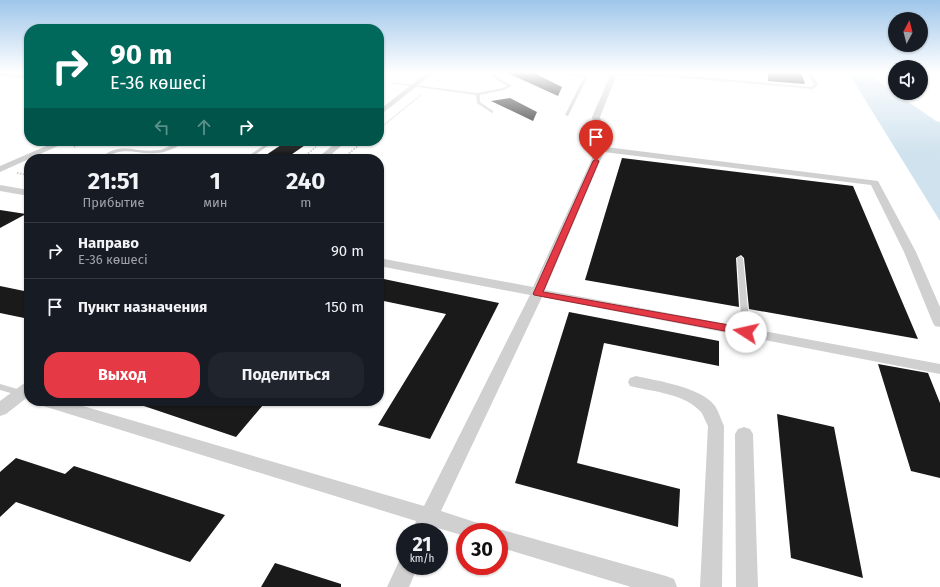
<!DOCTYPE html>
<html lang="ru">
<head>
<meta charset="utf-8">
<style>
	body { margin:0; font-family:"Fira Sans",sans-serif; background:#20242c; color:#f1f3f6; height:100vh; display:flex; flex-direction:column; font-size:15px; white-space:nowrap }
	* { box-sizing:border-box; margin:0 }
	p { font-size:13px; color:#9ea1a6 }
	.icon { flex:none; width:22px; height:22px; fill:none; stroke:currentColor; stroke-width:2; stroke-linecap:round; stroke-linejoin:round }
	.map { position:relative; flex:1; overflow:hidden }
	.sheet { position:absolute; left:24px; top:154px; width:360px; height:252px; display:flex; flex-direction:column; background:#171b24; border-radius:16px; box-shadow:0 1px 3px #0004 }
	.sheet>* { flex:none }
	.hud { position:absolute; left:24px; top:24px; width:360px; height:122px; border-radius:16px; box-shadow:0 1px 3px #0004; background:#00695c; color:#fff; overflow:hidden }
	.needle { width:26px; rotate:7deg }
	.fabs { position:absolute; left:888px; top:12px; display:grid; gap:8px }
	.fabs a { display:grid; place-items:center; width:40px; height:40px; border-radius:50%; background:#171b24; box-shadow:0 1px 3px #0004; font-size:20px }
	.speed { position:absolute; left:396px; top:523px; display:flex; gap:8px; font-size:20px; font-weight:700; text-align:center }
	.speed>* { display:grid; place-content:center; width:52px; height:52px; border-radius:50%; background:#171b24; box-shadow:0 1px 3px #0004; line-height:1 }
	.speed small { font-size:10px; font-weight:400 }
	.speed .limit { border:6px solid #d22; background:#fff; color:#111 }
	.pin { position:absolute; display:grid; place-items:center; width:34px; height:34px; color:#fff; margin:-41px -17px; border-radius:50% 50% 50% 0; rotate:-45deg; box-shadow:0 0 4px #0007 }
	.pin .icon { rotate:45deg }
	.me { position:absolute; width:44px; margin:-22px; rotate:280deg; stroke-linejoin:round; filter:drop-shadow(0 0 3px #0008) }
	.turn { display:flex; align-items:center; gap:14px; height:84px; padding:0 20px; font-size:18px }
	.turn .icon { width:52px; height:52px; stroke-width:2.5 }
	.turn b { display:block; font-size:28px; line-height:34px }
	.lanes { display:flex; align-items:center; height:38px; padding:0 20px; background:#0003; justify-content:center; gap:20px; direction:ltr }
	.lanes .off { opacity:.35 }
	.eta { display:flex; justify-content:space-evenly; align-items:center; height:68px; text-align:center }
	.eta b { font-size:24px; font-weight:700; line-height:28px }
	.cta { display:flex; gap:8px; margin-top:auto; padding:8px 20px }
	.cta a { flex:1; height:46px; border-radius:16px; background:#e63946; color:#fff; font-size:16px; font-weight:700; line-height:46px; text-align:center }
	.cta a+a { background:#20242c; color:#f1f3f6 }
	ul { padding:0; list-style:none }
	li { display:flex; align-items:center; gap:12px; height:56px; padding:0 20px; border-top:1px solid #363941 }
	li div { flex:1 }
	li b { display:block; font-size:15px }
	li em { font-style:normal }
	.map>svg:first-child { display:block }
	.water { fill:#cfe2ee }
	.building { fill:#1a1a1a }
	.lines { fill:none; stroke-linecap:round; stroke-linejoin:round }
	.path-far1 { stroke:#cdcdcd; stroke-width:1.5; stroke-dasharray:1 1; stroke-linecap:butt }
	.path { stroke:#cdcdcd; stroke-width:2; stroke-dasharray:1.5 1.5; stroke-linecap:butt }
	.lane { fill:#d0d0d0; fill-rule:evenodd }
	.street { fill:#d0d0d0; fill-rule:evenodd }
	.route { fill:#e63946; stroke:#96252e }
</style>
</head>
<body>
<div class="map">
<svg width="940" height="587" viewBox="0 0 940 587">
	<rect width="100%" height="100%" fill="#fff"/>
	<path class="water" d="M848 72 868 74 936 121 940 122V221Z"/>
	<path class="building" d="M505 72H532L562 87 558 96Z
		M768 72H801L805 84 768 81Z
		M510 98 537 112 533 121 491 101Z
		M287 141H311L285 159H260Z
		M622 158 853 186 918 339 749 309 744 258 741 255 736 258 739 307 585 280Z
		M0 210 26 214 0 228Z
		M379 278 499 303 430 439 378 425 446 314 379 300Z
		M0 286 29 292V319L0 313Z
		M569 312 719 341V366L604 343 577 463 680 489 678 527 515 483Z
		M878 364 928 373 940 403V478L911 471Z
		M135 401H250L263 405 236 437 135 403Z
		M777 414 834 427 863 578 791 558Z
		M16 458 65 474 74 466 225 515 190 562 16 502 0 517V472Z
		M275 563 341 584V587H261Z"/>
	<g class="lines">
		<path class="path-far1" d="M438 81 449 72
			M379 129 422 94"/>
		<path class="path" d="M74 147 86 141
			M301 159 316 147
			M342 159 364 141
			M17 173 29 175"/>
		<path class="lane" d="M491 72H495L494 73 496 76 512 86 504 90 480 95V102L493 111V113H492L477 103 476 95 389 83 391 82 477 93 502 88 507 86 494 78 490 73Z
			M540 72H556L588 76 568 116 565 115 584 77Z
			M807 72H811L818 85 813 89 663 76 614 75 612 74 614 73 663 74 811 87 814 85Z
			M179 141H185C178 147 166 153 156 153 139 155 127 147 110 155L124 159H114L103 156C122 141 138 154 159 150 166 149 173 144 179 141Z
			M234 141H250C246 144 238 144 234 141Z
			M270 141H275L249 159H244Z
			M740 256 743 258 750 331 746 333 742 331 737 258Z
			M0 384 24 391 25 393 24 395 21 396 0 390Z"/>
		<path class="street" d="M0 72 29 75V79L0 76Z
			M428 72H435L379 116V110Z
			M592 72H615L617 74 600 117 601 121 612 130 606 147 878 181 916 252 940 307V327L935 326 933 323 904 252 871 185 604 152 545 290 940 364V374L542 297 441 511 487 526 490 532H465V536L434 527 431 532H411L416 521 40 405 38 401H66L424 506 530 295 379 266V258L533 287 603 135 604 131 594 124 592 117 610 76Z
			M58 141H69L0 172V166Z
			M338 141H347L326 159H316Z
			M0 185 29 190V196L0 191Z
			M636 376C658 381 701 387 715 406 719 412 721 420 724 426L722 587H700L708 426C705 421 704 416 701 412 684 393 653 392 630 386L628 382 630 378Z
			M29 382V396L6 414 0 416V401L23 384Z
			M744 427 750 429 753 434 758 587H736L735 434 738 429Z
			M499 529 666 576 674 579 677 587H631L499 547V532H492Z
			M405 557V566H418L409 587H387L400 559Z"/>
	</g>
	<linearGradient id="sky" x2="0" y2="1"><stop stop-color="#9ec6ea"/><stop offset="0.47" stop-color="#fff"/><stop offset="1" stop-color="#fff" stop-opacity="0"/></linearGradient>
	<rect width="940" height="154" fill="url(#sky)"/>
	<path class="route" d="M596 159 599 161 543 292 746 328 751 332 749 334 746 335 534 295 533 294 593 161Z"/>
</svg>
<div class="fabs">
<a><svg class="needle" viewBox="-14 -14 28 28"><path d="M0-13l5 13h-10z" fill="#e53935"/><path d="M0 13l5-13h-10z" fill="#9ea1a6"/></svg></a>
<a><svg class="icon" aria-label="sound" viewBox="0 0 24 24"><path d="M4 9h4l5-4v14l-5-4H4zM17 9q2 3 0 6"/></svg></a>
</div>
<div class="speed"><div>21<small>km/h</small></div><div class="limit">30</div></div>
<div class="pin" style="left:596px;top:161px;background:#d93025"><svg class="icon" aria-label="arrive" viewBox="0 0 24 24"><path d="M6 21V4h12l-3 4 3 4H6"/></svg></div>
<svg class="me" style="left:746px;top:332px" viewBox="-20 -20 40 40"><circle r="19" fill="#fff"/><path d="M0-13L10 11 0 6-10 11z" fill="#e63946"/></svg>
<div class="hud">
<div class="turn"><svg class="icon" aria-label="right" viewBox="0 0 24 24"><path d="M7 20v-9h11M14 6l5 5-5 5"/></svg><div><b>90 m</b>Е-36 көшесі</div></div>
<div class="lanes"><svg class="icon off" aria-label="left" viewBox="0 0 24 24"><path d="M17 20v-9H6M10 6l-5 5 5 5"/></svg><svg class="icon off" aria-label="ahead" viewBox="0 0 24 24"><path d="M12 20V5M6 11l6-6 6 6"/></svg><svg class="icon" aria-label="right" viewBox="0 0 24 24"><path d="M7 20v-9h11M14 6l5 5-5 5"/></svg></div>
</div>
<section class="sheet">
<div class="eta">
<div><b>21:51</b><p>Прибытие</p></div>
<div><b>1</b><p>мин</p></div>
<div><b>240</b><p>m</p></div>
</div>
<ul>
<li><svg class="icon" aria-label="right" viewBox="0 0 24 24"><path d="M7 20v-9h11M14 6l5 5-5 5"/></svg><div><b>Направо</b><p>Е-36 көшесі</p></div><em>90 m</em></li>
<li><svg class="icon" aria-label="arrive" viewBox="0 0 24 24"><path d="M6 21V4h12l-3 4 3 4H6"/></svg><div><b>Пункт назначения</b></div><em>150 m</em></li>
</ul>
<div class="cta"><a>Выход</a><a>Поделиться</a></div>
</section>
</div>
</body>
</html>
